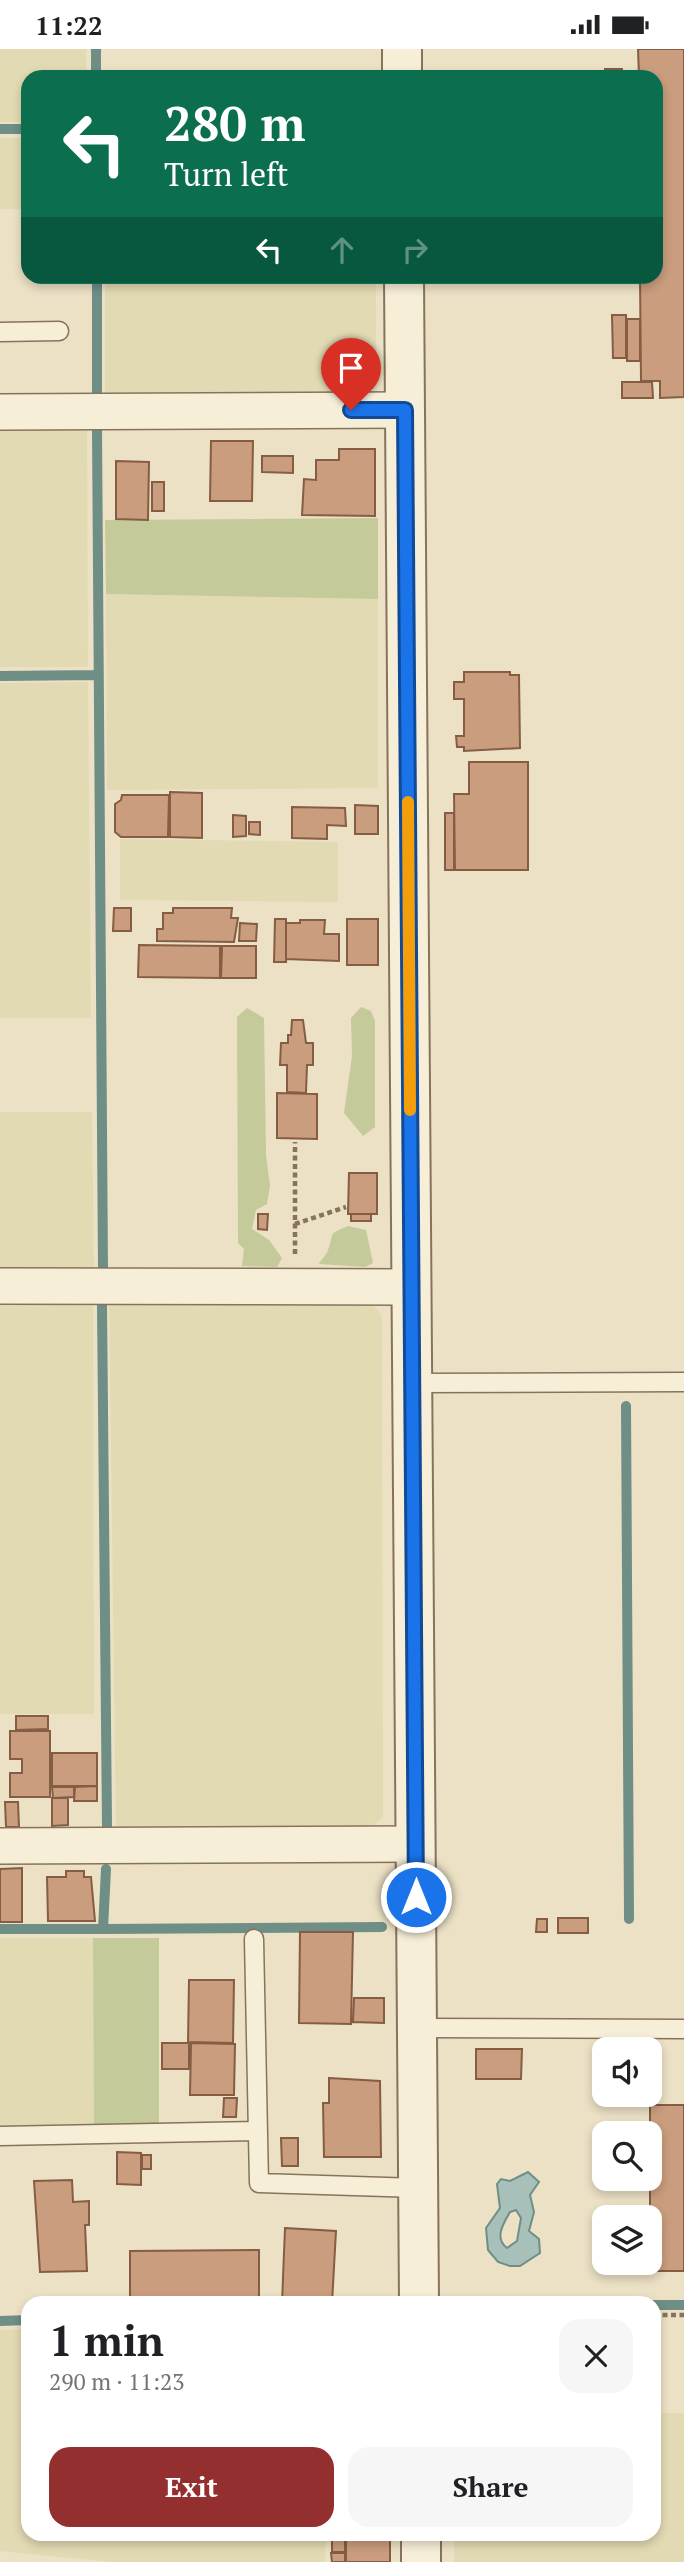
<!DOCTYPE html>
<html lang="en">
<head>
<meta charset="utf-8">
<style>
	body { margin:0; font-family:"PT Serif",serif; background:#f6f6f6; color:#202124; height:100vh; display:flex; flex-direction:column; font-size:26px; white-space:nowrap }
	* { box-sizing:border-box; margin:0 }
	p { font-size:23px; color:#757577 }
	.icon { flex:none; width:38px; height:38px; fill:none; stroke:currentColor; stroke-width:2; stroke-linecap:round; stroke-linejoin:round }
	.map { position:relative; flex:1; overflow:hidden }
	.sheet { position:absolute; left:21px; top:2247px; width:640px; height:245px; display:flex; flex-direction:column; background:#fff; border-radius:21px; box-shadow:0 4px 10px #0003 }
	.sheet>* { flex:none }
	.hud { position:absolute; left:21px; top:21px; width:642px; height:214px; border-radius:21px; box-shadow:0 4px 10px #0003; background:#0b6e4f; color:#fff; overflow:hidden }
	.tools { position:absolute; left:592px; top:1988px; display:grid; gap:14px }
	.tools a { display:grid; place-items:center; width:70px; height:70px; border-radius:14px; background:#fff; box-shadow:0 4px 10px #0003; font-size:35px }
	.pin { position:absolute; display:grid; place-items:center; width:60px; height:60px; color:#fff; margin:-72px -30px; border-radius:50% 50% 50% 0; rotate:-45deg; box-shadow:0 0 7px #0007 }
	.pin .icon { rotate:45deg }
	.me { position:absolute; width:77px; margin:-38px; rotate:0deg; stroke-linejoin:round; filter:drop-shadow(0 0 5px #0008) }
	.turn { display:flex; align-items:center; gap:24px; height:147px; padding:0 28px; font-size:32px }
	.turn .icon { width:91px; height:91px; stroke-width:2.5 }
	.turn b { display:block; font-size:49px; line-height:60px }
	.lanes { display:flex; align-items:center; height:66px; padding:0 28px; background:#0003; justify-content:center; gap:35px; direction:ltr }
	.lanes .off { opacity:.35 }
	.round { display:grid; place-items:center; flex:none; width:74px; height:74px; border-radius:21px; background:#f6f6f6 }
	.overview { display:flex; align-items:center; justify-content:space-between; height:119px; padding:0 28px }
	h1 { font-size:42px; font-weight:800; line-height:52px }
	.cta { display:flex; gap:14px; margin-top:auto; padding:14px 28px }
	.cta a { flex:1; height:80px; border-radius:21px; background:#932f2f; color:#fff; font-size:28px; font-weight:800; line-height:80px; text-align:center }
	.cta a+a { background:#f6f6f6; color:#202124 }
	.status { display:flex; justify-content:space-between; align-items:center; height:49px; padding:0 35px; background:#fff; direction:ltr }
	.status svg { height:19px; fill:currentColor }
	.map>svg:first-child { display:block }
	.farmland { fill:#e2dab3 }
	.green { fill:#c4ca9a }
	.water { fill:#a7c0b9; stroke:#6e8e86; stroke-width:2; fill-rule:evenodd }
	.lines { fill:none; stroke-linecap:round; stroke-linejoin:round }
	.stream { stroke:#6e8e86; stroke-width:10 }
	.building { fill:#c99d7d; stroke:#855d43; stroke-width:2 }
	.service-casing { stroke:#87735c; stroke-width:21 }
	.minor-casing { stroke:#87735c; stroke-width:38 }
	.tertiary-casing { stroke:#87735c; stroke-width:42 }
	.path { stroke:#87735c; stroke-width:4.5; stroke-dasharray:5 3.5; stroke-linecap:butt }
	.service { stroke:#f7eed8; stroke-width:18 }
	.minor { stroke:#f7eed8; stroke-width:35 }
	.tertiary { stroke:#f7eed8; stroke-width:38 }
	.route-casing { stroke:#114b97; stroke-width:18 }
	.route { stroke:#1a73e8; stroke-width:12 }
	.slow { stroke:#f59e0b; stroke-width:12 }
</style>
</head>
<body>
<div class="status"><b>11:22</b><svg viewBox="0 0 49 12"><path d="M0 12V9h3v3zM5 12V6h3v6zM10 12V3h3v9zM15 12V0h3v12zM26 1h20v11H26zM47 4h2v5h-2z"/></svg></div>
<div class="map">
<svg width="684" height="2513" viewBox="0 0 684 2513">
	<rect width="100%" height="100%" fill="#ece1c5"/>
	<path class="farmland" d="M0 0H86V28H28V73H0Z
		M0 89H28V160H0Z
		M105 228H376V334L360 350H105Z
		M87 375 88 618H0V376Z
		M106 545 378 550V739L107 741Z
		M88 633 91 969H0V634Z
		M120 790 338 793V853L120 851Z
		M0 1063H92L94 1226 0 1227Z
		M93 1248 94 1665H0V1249Z
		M109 1248 367 1250 382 1266 383 1768 368 1781 116 1783Z
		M0 1889H93L94 2081H0Z
		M28 2280V2485H326L325 2513H111L0 2502V2281Z
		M655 2364H684V2513H454V2485H654Z"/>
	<path class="green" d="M378 469V550L106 545 105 471Z
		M361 958 371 962 375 972V1078L363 1087 344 1064 352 1007 351 969Z
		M247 959 264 969 266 1106 270 1137 267 1155 256 1161 252 1180 269 1191 282 1209 277 1218 242 1217 244 1200 238 1194 237 968Z
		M348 1177 366 1181 373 1214 365 1218 319 1215C321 1210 327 1206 328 1201 335 1182 327 1186 348 1177Z
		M93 1889H159V2076H94Z"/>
	<path class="water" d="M528 2123 539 2133 530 2146 534 2163 529 2182 539 2190 540 2204 520 2217H510L498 2213 488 2201 486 2179 500 2159 497 2135 501 2130 510 2132ZM516 2161 521 2169 517 2192 507 2199C494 2189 503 2175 510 2163Z"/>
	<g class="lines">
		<path class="stream" d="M96 0V28
			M0 80H28
			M97 228V345
			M97 381 103 1220
			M0 627 98 626
			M102 1256 107 1777
			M626 1357 629 1870
			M0 1880H103L106 1820
			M103 1880 382 1878
			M654 2256H684
			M0 2272 28 2271"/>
	</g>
	<path class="building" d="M638 0H684V348L660 349V332H641L640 228H656V28H639Z
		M605 20H622V28H605Z
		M612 266H626V309H613Z
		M627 270H640V312H627Z
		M622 333H652L653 349H622Z
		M211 392H253L252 452H210Z
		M339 400H375V467L302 466 304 430 316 431V411H339Z
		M262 407H293V424L262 423Z
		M116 412 149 413 148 471 116 470Z
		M152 433H164V462H152Z
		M464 623H510V626H519L520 699 464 702V698H457L456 687H464V650H454V633H464Z
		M469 713H528V821H455L454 745H469Z
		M170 743 202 744V789L170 788Z
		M122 746H169L168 788H121L115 783V755L121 751Z
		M355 756 378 757V785H355Z
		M292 758 345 759 346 777 327 776V790L292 789Z
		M445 764H454V821H445Z
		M233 766 246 767V787L233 788Z
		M249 773H260V786L249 785Z
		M114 859H131V882H113Z
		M173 859H232L231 869H238L234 893 157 892V880H163V864H173Z
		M275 870H286V913H274Z
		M347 870H378V916H347Z
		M300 871H325L324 885H339V912L286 910V874H300Z
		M240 874 257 875 256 892H239Z
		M139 896 220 897V929L138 928Z
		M222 897H256V929H221Z
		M292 971H303L306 994H313V1016H307L306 1044 287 1043V1016H280L281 994H288V986H291Z
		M277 1044 317 1045V1090L277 1089Z
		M349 1124H377V1165H348Z
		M258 1165H268L267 1181 258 1180Z
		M351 1165H371V1172H351Z
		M16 1667H48V1680L16 1681Z
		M10 1682H50V1748H10V1724H22V1710H10Z
		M52 1704H97V1737H52Z
		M97 1737V1752H74L75 1738Z
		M52 1738H74V1748L53 1749Z
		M52 1749H68V1776L52 1777Z
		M5 1753H18L19 1778H6Z
		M22 1819V1873H0V1820Z
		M66 1822H84V1828H91L95 1872H48L47 1828H66Z
		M558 1869H588V1884H558Z
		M537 1870H547V1883H536Z
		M300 1883H353L351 1975 299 1974Z
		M189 1931H234L233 1994 188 1993Z
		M354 1949H384V1974L353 1973Z
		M162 1994H189V2020H162Z
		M191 1994 235 1995 234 2046H190Z
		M476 2000H522L521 2030H476Z
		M329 2029 380 2032 381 2108H324L323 2054H329Z
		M224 2049H237L236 2068H223Z
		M650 2056H684V2222H650Z
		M281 2089H298V2117H282Z
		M117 2103 141 2104V2136L117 2135Z
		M142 2106H151V2120H142Z
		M72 2131 73 2153 89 2152V2176H85L87 2222 40 2223 34 2132Z
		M285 2179 336 2182 332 2254H282Z
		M259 2201V2254H130V2202Z
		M332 2485H345V2503H332Z
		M346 2485H390V2513H346Z
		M331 2504H345V2513H332Z"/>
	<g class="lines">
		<g class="service-casing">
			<path id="service" d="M0 283 59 282
				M412 1334 684 1333
				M254 1890 259 2134 418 2139
				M417 1979 684 1980
				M0 2087 257 2082"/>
		</g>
		<g class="minor-casing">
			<path id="minor" d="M0 363 405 361
				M0 1237 411 1238
				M0 1797 416 1795"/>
		</g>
		<g class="tertiary-casing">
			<path id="tertiary" d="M402 0V28
				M404 228 419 2254
				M421 2485V2513"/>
		</g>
		<path class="path" d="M295 1175 346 1158
			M295 1205V1093
			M654 2266H684"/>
		<use href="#service" class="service"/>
		<use href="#minor" class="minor"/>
		<use href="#tertiary" class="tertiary"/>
	</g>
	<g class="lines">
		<g class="route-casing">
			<path id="route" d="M351 361H405L416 1848"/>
		</g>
		<use href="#route" class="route"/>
		<path class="slow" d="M408 753 410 1061"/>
	</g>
</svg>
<div class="tools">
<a><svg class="icon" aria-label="sound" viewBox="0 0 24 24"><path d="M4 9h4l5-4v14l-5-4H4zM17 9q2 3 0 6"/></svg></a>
<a><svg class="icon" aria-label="search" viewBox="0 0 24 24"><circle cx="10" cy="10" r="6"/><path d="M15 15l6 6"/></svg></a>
<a><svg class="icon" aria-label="layers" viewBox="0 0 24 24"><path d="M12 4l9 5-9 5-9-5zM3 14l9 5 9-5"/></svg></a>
</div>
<div class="pin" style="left:351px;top:361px;background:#d93025"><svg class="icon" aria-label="arrive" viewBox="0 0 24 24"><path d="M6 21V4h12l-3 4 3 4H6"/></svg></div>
<svg class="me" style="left:416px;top:1848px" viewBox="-20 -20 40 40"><circle r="17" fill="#1a73e8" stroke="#fff" stroke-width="3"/><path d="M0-11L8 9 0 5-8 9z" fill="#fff"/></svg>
<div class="hud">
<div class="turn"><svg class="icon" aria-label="left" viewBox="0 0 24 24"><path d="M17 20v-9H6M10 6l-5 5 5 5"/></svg><div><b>280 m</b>Turn left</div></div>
<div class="lanes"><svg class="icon" aria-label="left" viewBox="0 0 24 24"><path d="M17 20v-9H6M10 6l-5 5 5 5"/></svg><svg class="icon off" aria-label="ahead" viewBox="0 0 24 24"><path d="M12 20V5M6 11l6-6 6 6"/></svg><svg class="icon off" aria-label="right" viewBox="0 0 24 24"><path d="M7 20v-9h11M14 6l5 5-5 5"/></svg></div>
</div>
<section class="sheet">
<div class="overview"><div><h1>1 min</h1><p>290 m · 11:23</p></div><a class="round"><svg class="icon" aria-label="close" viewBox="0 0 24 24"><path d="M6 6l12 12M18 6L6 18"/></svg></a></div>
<div class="cta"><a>Exit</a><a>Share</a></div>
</section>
</div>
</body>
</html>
